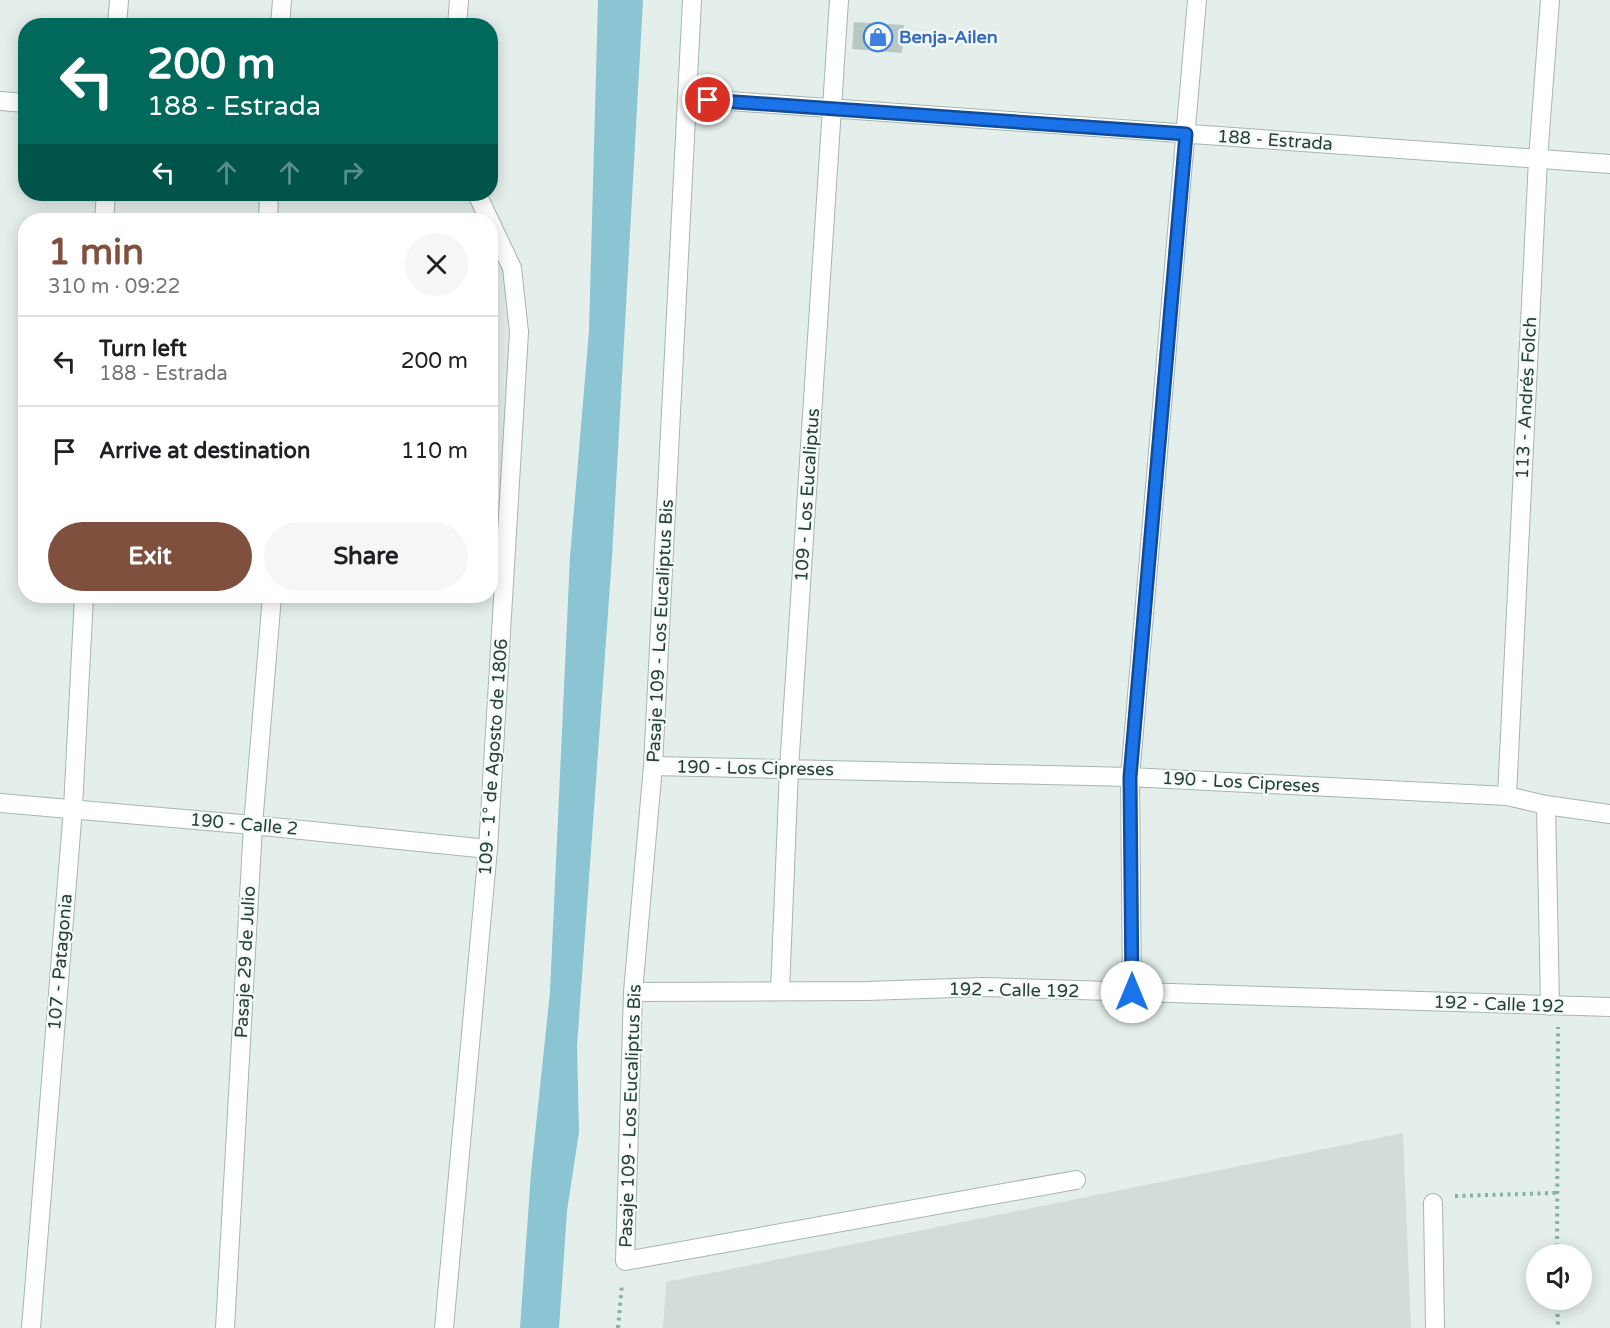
<!DOCTYPE html>
<html lang="en">
<head>
<meta charset="utf-8">
<style>
	body { margin:0; font-family:"Varela Round",sans-serif; background:#f6f6f6; color:#202124; height:100vh; display:flex; flex-direction:column; font-size:22px; white-space:nowrap }
	* { box-sizing:border-box; margin:0 }
	p { font-size:20px; color:#757577 }
	.icon { flex:none; width:33px; height:33px; fill:none; stroke:currentColor; stroke-width:2; stroke-linecap:round; stroke-linejoin:round }
	.map { position:relative; flex:1; overflow:hidden }
	.panel { position:absolute; left:18px; top:213px; width:480px; height:390px; display:flex; flex-direction:column; background:#fff; border-radius:24px; box-shadow:0 3px 15px #0003 }
	.panel>* { flex:none }
	.hud { position:absolute; left:18px; top:18px; width:480px; height:183px; border-radius:24px; box-shadow:0 3px 15px #0003; background:#00695c; color:#fff; overflow:hidden }
	.controls { position:absolute; left:1526px; top:1244px; display:grid; gap:12px }
	.controls a { display:grid; place-items:center; width:66px; height:66px; border-radius:50%; background:#fff; box-shadow:0 3px 15px #0003; font-size:30px }
	.pin { position:absolute; display:grid; place-items:center; width:51px; height:51px; color:#fff; margin:-26px; border:3px solid #fff; border-radius:50%; box-shadow:0 2px 6px #0007 }
	.me { position:absolute; width:66px; margin:-33px; rotate:0deg; stroke-linejoin:round; filter:drop-shadow(0 0 4px #0008) }
	.turn { display:flex; align-items:center; gap:21px; height:126px; padding:0 30px; font-size:27px }
	.turn .icon { width:78px; height:78px; stroke-width:2.5 }
	.turn b { display:block; font-size:42px; line-height:51px }
	.lanes { display:flex; align-items:center; height:57px; padding:0 30px; background:#0003; justify-content:center; gap:30px; direction:ltr }
	.lanes .off { opacity:.35 }
	.round { display:grid; place-items:center; flex:none; width:63px; height:63px; border-radius:32px; background:#f6f6f6 }
	.headline { display:flex; align-items:center; justify-content:space-between; height:102px; padding:0 30px }
	h1 { font-size:36px; font-weight:800; line-height:45px; color:#7f503d }
	.button { display:flex; gap:12px; margin-top:auto; padding:12px 30px }
	.button a { flex:1; height:69px; border-radius:36px; background:#7f503d; color:#fff; font-size:24px; font-weight:800; line-height:69px; text-align:center }
	.button a+a { background:#f6f6f6; color:#202124 }
	ul { padding:0; list-style:none }
	li { display:flex; align-items:center; gap:18px; height:90px; padding:0 30px; border-top:2px solid #e0e0e0 }
	li div { flex:1 }
	li b { display:block; font-size:22px }
	li em { font-style:normal }
	.map>svg:first-child { display:block }
	.built { fill:#d2ddd9 }
	.water { fill:#8bc4d3 }
	.building { fill:#b9c8c3 }
	.lines { fill:none; stroke-linecap:round; stroke-linejoin:round }
	.minor-casing { stroke:#a6b6b1; stroke-width:20 }
	.path { stroke:#84b2a6; stroke-width:4; stroke-dasharray:3 4.5; stroke-linecap:butt }
	.minor { stroke:#fff; stroke-width:18 }
	.route-casing { stroke:#114b97; stroke-width:15 }
	.route { stroke:#1a73e8; stroke-width:10 }
	.labels { text-anchor:middle; stroke-width:4.5; stroke-linejoin:round; paint-order:stroke }
	.shop-label { font-size:18px; font-weight:bold; fill:#366cbe; stroke:#f5faf7; text-anchor:start }
	.street-label { font-size:18px; fill:#234039; stroke:#f5faf7 }
</style>
</head>
<body>
<div class="map">
<svg width="1610" height="1328" viewBox="0 0 1610 1328">
	<rect width="100%" height="100%" fill="#e4eeea"/>
	<path class="built" d="M1403 1133 1411 1328H663L666 1282Z"/>
	<path class="water" d="M598 0H643L612 557 577 1046 579 1132 567 1211 559 1328H520L531 1173 550 992 570 557 589 331Z"/>
	<path class="building" d="M854 22 904 25 902 53 852 49Z"/>
	<g class="lines">
		<g class="minor-casing">
			<path id="minor" d="M692 0 653 766 633 992 625 1261 1076 1180
				M117 26 119 0
				M280 26 282 0
				M457 26 459 0
				M688 98 1610 164
				M0 101 26 103
				M104 220 106 194
				M268 220 269 194
				M653 766 1130 777 1507 796 1546 805 1610 814
				M1507 796 1538 159 1550 0
				M0 803 253 825 488 849
				M1546 805 1550 1006
				M780 991 789 769 839 0
				M633 992 866 991 984 987 1610 1007
				M1132 992 1130 777 1197 0
				M1433 1203 1435 1328
				M31 1328 73 808 84 596
				M225 1328 253 825 272 596
				M444 1328 488 849 519 332 512 268 477 194"/>
		</g>
		<path class="path" d="M1455 1196 1556 1193
			M1557 1254 1558 1027
			M1557 1299 1558 1328
			M618 1328 622 1284"/>
		<use href="#minor" class="minor"/>
	</g>
	<g class="lines">
		<g class="route-casing">
			<path id="route" d="M708 100 1186 134 1130 777 1132 992"/>
		</g>
		<use href="#route" class="route"/>
	</g>
	<defs>
		<g id="shop-ring" transform="scale(1.5)"><circle r="9.5" fill="#f5faf7" stroke="#3f7fe0" stroke-width="1.5"/><path d="M-5-2.5h2.3a2.7 3.5 0 0 1 5.4 0H5L5.5 6h-11ZM-1.5-2.5h3a1.5 2.3 0 0 0-3 0Z" fill="#3f7fe0"/></g>
	</defs>
	<g fill-rule="evenodd">
		<use href="#shop-ring" x="878" y="37"/>
	</g>
	<g class="labels">
		<g class="shop-label">
			<text x="899" y="43">Benja-Ailen</text>
		</g>
		<g class="street-label">
			<text transform="translate(1275 140) rotate(4)" y="6">188 - Estrada</text>
			<text transform="translate(1526 398) rotate(-87)" y="6">113 - Andrés Folch</text>
			<text transform="translate(807 495) rotate(-86)" y="6">109 - Los Eucaliptus</text>
			<text transform="translate(660 631) rotate(-87)" y="6">Pasaje 109 - Los Eucaliptus Bis</text>
			<text transform="translate(493 757) rotate(-86)" y="6">109 - 1° de Agosto de 1806</text>
			<text transform="translate(755 768) rotate(1)" y="6">190 - Los Cipreses</text>
			<text transform="translate(1241 782) rotate(3)" y="6">190 - Los Cipreses</text>
			<text transform="translate(244 824) rotate(5)" y="6">190 - Calle 2</text>
			<text transform="translate(60 962) rotate(-85)" y="6">107 - Patagonia</text>
			<text transform="translate(245 962) rotate(-87)" y="6">Pasaje 29 de Julio</text>
			<text transform="translate(1014 990) rotate(1)" y="6">192 - Calle 192</text>
			<text transform="translate(1499 1004) rotate(2)" y="6">192 - Calle 192</text>
			<text transform="translate(630 1116) rotate(-88)" y="6">Pasaje 109 - Los Eucaliptus Bis</text>
		</g>
	</g>
</svg>
<div class="controls">
<a><svg class="icon" aria-label="sound" viewBox="0 0 24 24"><path d="M4 9h4l5-4v14l-5-4H4zM17 9q2 3 0 6"/></svg></a>
</div>
<div class="pin" style="left:708px;top:100px;background:#d93025"><svg class="icon" aria-label="arrive" viewBox="0 0 24 24"><path d="M6 21V4h12l-3 4 3 4H6"/></svg></div>
<svg class="me" style="left:1132px;top:992px" viewBox="-20 -20 40 40"><circle r="19" fill="#fff"/><path d="M0-13L10 11 0 6-10 11z" fill="#1a73e8"/></svg>
<div class="hud">
<div class="turn"><svg class="icon" aria-label="left" viewBox="0 0 24 24"><path d="M17 20v-9H6M10 6l-5 5 5 5"/></svg><div><b>200 m</b>188 - Estrada</div></div>
<div class="lanes"><svg class="icon" aria-label="left" viewBox="0 0 24 24"><path d="M17 20v-9H6M10 6l-5 5 5 5"/></svg><svg class="icon off" aria-label="ahead" viewBox="0 0 24 24"><path d="M12 20V5M6 11l6-6 6 6"/></svg><svg class="icon off" aria-label="ahead" viewBox="0 0 24 24"><path d="M12 20V5M6 11l6-6 6 6"/></svg><svg class="icon off" aria-label="right" viewBox="0 0 24 24"><path d="M7 20v-9h11M14 6l5 5-5 5"/></svg></div>
</div>
<section class="panel">
<div class="headline"><div><h1>1 min</h1><p>310 m · 09:22</p></div><a class="round"><svg class="icon" aria-label="close" viewBox="0 0 24 24"><path d="M6 6l12 12M18 6L6 18"/></svg></a></div>
<ul>
<li><svg class="icon" aria-label="left" viewBox="0 0 24 24"><path d="M17 20v-9H6M10 6l-5 5 5 5"/></svg><div><b>Turn left</b><p>188 - Estrada</p></div><em>200 m</em></li>
<li><svg class="icon" aria-label="arrive" viewBox="0 0 24 24"><path d="M6 21V4h12l-3 4 3 4H6"/></svg><div><b>Arrive at destination</b></div><em>110 m</em></li>
</ul>
<div class="button"><a>Exit</a><a>Share</a></div>
</section>
</div>
</body>
</html>
